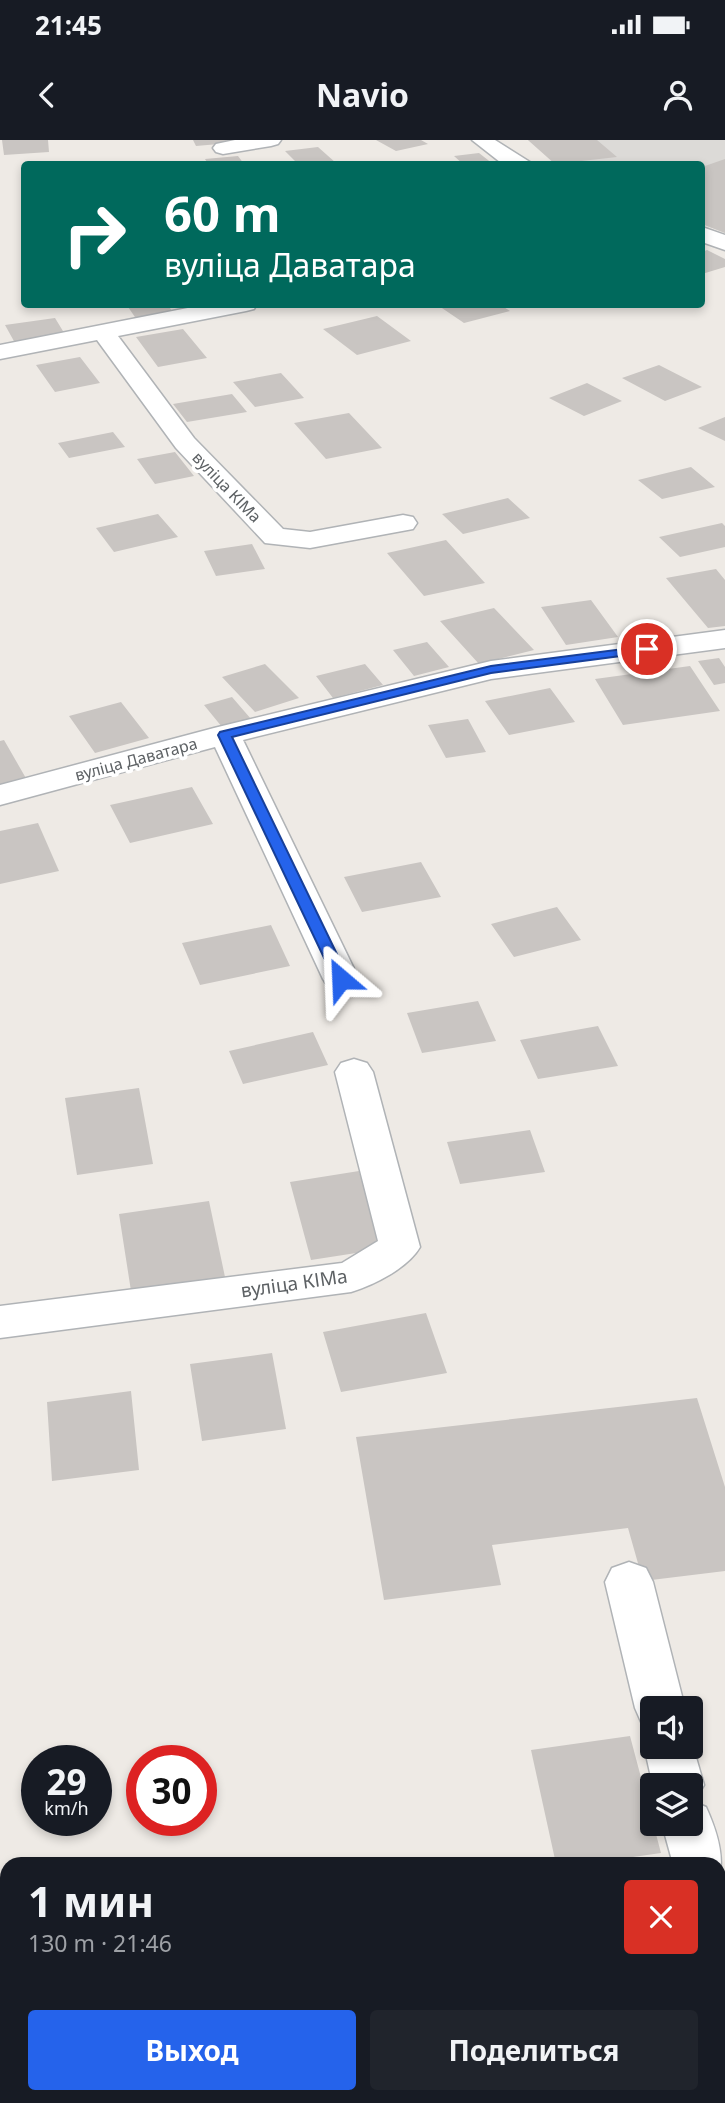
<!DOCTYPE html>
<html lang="ru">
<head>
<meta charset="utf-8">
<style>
	body { margin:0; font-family:"Noto Sans",sans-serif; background:#20242c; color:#f1f3f6; height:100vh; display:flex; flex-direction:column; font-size:26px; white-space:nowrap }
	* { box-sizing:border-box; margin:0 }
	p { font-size:23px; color:#9ea1a6 }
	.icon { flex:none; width:38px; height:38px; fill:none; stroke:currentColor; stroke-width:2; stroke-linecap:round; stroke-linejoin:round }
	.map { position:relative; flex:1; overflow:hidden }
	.drawer { position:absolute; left:0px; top:1717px; width:726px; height:247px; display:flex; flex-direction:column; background:#171b24; border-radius:21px 21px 0 0; box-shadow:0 4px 10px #0003 }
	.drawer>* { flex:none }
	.guide { position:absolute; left:21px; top:21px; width:684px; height:147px; border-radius:7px; box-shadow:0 4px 10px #0003; background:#00695c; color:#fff; overflow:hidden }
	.fabs { position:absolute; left:640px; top:1556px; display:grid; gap:14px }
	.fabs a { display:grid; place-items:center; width:63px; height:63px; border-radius:7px; background:#171b24; box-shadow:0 4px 10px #0003; font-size:35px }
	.speed { position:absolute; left:21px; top:1605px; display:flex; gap:14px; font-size:35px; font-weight:700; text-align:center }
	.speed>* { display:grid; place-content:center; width:91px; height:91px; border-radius:50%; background:#171b24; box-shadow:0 4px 10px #0003; line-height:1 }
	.speed small { font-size:18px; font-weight:400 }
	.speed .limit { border:10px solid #d22; background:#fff; color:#111 }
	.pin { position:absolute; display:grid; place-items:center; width:60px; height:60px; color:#fff; margin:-30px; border:4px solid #fff; border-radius:50%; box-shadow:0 2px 7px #0007 }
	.me { position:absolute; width:77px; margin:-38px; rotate:334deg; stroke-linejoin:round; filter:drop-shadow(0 0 5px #0008) }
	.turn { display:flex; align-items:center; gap:24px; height:147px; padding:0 28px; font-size:32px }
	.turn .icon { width:91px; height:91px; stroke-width:2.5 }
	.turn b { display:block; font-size:49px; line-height:60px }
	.round { display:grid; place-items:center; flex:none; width:74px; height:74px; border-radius:7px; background:#20242c }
	.headline { display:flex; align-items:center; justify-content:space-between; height:119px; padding:0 28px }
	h1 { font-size:42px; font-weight:700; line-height:52px }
	.button { display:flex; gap:14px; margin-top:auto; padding:14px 28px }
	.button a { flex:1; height:80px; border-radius:7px; background:#2563eb; color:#fff; font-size:28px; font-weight:700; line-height:80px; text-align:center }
	.button a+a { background:#20242c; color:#f1f3f6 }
	.status { display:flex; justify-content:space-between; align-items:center; height:49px; padding:0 35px; background:#171b24; direction:ltr }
	.status svg { height:19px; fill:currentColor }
	header { display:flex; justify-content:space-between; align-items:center; height:91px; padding:0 28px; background:#171b24; font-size:32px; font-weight:700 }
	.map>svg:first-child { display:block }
	.industrial { fill:#dcdad7 }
	.building { fill:#c9c5c2 }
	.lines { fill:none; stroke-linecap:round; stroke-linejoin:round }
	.minor-casing { stroke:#b0b3b6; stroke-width:3 }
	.minor { fill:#fff; fill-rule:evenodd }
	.route { fill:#2563eb; stroke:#184099; stroke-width:2 }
	.labels { text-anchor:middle; stroke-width:7; stroke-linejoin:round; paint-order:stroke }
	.far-street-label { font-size:16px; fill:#5d6164; stroke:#fff }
	.street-label { font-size:19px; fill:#5d6164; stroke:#fff }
</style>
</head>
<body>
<div class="status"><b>21:45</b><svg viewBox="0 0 49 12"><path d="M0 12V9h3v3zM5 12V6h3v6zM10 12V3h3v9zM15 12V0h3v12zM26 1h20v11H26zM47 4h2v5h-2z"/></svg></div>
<header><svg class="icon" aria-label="back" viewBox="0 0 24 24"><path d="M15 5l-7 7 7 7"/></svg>Navio<svg class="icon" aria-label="person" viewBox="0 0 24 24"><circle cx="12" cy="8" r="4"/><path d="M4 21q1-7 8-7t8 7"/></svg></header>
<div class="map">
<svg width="725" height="1963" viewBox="0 0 725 1963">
	<rect width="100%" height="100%" fill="#eeeae5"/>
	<path class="industrial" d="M528 0H725V93L702 84V24H555Z"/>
	<path class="building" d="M2 0H48L49 12 4 15Z
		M193 0H228L230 3 196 6Z
		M376 0H421L428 4 396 11Z
		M528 0H597L617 17 555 24Z
		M318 7 336 23 298 24 285 11Z
		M479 13 493 24H463L454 16Z
		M238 16 244 24H208L205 19Z
		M725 19V93L702 84V27Z
		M707 110 725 119V127L702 134V112Z
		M126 164H167L175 175 137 180Z
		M436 164H499L510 171 464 183Z
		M377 176 411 201 357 215 323 189Z
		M55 178 66 196 15 203 5 185Z
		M183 189 207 218 158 227 136 197Z
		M80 217 100 243 55 252 36 225Z
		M659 225 702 247 665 261 622 238Z
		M281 233 304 258 255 267 233 242Z
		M587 243 622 261 584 276 549 258Z
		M232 254 247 272 187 282 173 264Z
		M349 273 382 308 326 319 294 283Z
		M725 277V301L698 288Z
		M113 292 125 307 69 318 58 303Z
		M175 312 194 336 155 344 137 319Z
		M691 327 715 347 662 359 638 340Z
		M508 358 530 378 463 394 442 374Z
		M158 374 178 397 114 412 96 388Z
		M722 383 725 386V407L680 417 659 397Z
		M446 400 485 443 424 456 387 413Z
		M252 404 265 429 216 436 204 411Z
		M716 429 725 440V486L708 488 666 438Z
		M591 460 618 497 566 505 541 467Z
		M494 468 534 510 479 524 440 481Z
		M427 502 449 527 414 536 393 510Z
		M719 518 725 527V543L714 545 698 521Z
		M265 524 299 558 255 572 222 537Z
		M365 524 383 545 333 558 316 536Z
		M690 526 720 571 623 585 595 539Z
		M550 548 575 582 509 595 485 561Z
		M232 557 251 579 222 587 204 565Z
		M121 562 149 598 95 613 69 576Z
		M468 579 486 612 446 618 428 585Z
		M4 600 27 640 0 646V601Z
		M192 647 213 684 130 703 110 665Z
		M38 683 59 731 0 744V691Z
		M421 722 441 757 362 772 344 737Z
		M557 767 581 800 514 817 491 784Z
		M271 785 290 826 200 845 182 803Z
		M478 861 496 901 422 913 407 873Z
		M598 886 618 926 538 939 520 900Z
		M313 892 328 925 243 944 229 911Z
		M139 948 153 1024 77 1035 65 958Z
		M530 990 545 1032 460 1044 447 1002Z
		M359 1031 382 1109 311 1120 290 1042Z
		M209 1061 225 1137 131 1151 119 1074Z
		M426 1173 447 1233 341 1252 323 1192Z
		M272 1213 286 1289 202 1301 190 1224Z
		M131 1251 139 1330 52 1341 47 1262Z
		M697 1258 725 1347V1431L643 1441 628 1388 492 1405 501 1445 384 1460 356 1297Z
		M630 1596 661 1713 584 1724H556L531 1610Z
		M53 1956H196V1963H53Z
		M373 1956H438L439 1963H374Z
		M512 1956H542L543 1963H513Z"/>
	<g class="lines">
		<g class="minor-casing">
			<path id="minor" d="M235 0H281L278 4 271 6 223 14 216 12 213 8 216 4Z
				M472 0H495L533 24 500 22Z
				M702 87 725 95V110L702 102Z
				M208 164H257L254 169 246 171 118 196 194 298 283 389 310 392 403 375 413 377 417 383 413 389 310 408 265 403 176 308 97 200 0 219V205Z
				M725 490V508L491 539 243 600 359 839 354 847 341 851 328 847 323 839 215 607 0 665V645L214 588 491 521Z
				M354 919 367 923 373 932 420 1107C408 1128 374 1145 351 1152L0 1198V1166L342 1123 378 1101 335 932 341 923Z
				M629 1422 646 1428 653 1442 685 1568H653V1587L642 1584 635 1568 605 1442 612 1428Z
				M653 1589V1606H691V1600L704 1645 694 1662 706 1667C716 1689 725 1715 719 1738V1724H673L662 1684H691V1645L653 1646 644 1606Z
				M719 1770 725 1772V1844L719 1841Z"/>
		</g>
		<use href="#minor" class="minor"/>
	</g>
	<path class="route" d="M647 506 653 509 651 512 491 533 232 597 349 839 347 843H336L218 595 220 592 491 526Z"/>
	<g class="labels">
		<g class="far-street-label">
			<text transform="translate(227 347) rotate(46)" y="6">вуліца КІМа</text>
			<text transform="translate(136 619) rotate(-15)" y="6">вуліца Даватара</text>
		</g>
		<g class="street-label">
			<text transform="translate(294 1143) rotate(-8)" y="7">вуліца КІМа</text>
		</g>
	</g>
</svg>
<div class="fabs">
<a><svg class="icon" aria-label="sound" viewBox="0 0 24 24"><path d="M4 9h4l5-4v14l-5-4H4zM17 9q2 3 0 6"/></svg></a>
<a><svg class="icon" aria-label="layers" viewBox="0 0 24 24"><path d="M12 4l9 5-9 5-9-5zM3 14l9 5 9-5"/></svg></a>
</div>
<div class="speed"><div>29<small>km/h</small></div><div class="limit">30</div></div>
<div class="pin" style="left:647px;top:509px;background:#d93025"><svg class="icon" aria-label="arrive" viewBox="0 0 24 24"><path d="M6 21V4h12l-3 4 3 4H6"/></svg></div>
<svg class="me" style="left:341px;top:839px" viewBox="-20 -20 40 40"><path d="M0-17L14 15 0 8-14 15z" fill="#2563eb" stroke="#fff" stroke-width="4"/></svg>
<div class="guide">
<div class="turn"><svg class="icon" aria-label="right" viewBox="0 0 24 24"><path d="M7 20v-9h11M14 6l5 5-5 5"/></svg><div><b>60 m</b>вуліца Даватара</div></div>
</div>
<section class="drawer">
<div class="headline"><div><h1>1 мин</h1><p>130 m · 21:46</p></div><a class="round" style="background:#d93025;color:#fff"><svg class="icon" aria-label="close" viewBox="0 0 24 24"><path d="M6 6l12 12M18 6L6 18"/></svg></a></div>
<div class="button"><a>Выход</a><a>Поделиться</a></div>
</section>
</div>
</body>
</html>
